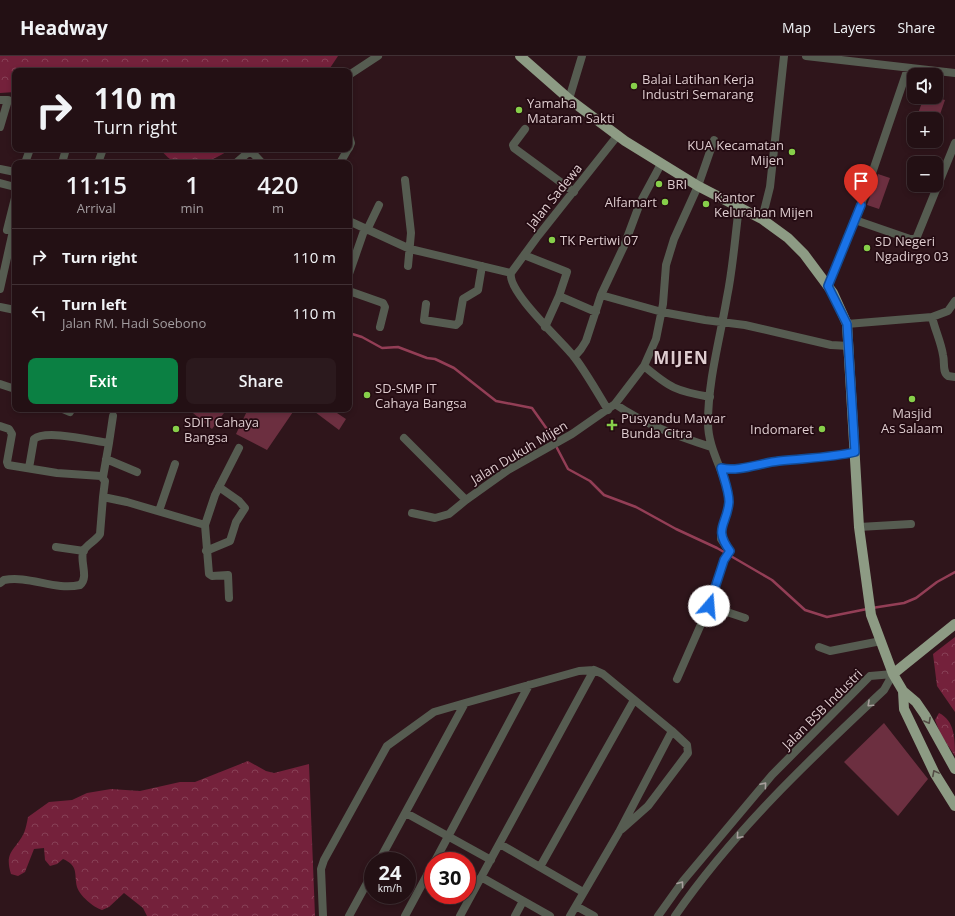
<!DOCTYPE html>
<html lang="en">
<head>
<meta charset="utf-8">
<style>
	body { margin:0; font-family:"Open Sans",sans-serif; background:#2b191d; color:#f1f3f6; height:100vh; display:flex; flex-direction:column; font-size:15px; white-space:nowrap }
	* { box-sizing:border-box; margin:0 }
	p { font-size:13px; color:#a39da0 }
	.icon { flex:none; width:22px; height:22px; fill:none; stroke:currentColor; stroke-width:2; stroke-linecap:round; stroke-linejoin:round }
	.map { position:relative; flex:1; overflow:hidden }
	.details { position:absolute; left:12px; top:104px; width:340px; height:252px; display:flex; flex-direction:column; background:#231014; border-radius:8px; box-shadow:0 2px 6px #0003,0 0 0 1px #403034 }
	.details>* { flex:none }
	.guide { position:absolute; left:12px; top:12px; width:340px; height:84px; border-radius:8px; box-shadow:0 2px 6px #0003,0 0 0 1px #403034; background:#231014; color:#f1f3f6; overflow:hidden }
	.fabs { position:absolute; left:907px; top:12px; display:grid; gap:8px }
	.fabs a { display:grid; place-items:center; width:36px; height:36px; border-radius:8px; background:#231014; box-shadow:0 2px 6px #0003,0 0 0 1px #403034; font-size:20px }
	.speed { position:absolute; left:364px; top:796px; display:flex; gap:8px; font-size:20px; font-weight:700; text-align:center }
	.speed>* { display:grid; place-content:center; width:52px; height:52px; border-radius:50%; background:#231014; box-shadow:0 2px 6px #0003,0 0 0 1px #403034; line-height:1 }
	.speed small { font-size:10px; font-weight:400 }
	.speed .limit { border:6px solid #d22; background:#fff; color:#111 }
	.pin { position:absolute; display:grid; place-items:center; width:34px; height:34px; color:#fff; margin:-41px -17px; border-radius:50% 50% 50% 0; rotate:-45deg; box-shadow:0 0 4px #0007 }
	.pin .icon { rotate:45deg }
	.me { position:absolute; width:44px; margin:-22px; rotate:18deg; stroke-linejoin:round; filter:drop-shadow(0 0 3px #0008) }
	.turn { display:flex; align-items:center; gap:14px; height:84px; padding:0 16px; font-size:18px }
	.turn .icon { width:52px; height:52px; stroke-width:2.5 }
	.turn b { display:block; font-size:28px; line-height:34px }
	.eta { display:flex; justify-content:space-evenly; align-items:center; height:68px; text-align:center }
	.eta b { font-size:24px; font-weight:600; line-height:28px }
	.action { display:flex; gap:8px; margin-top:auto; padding:8px 16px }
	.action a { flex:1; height:46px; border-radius:8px; background:#0b8043; color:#fff; font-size:16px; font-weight:600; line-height:46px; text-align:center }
	.action a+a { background:#2b191d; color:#f1f3f6 }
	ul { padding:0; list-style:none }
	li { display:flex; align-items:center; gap:12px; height:56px; padding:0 16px; border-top:1px solid #403034 }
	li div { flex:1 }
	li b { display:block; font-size:15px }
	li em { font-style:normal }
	header { display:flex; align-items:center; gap:24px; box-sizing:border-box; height:56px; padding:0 20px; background:#231014; border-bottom:1px solid #403034 }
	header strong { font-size:19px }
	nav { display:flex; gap:22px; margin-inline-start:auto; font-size:14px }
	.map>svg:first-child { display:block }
	.grass { fill:#6c2f40 }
	.forest { fill:url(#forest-crowns) }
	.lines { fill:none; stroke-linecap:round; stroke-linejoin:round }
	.stream { stroke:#933e56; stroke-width:2.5 }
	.minor { stroke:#565c51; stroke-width:8 }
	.major { stroke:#8d9b84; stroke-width:10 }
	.oneway { stroke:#a89f9d }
	.oneway2 { stroke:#534c45 }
	.route-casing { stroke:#114b97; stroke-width:10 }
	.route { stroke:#1a73e8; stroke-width:7 }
	.poi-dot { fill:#87cf4a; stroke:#240b12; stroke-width:1.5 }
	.labels { text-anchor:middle; stroke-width:3.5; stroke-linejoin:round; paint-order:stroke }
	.poi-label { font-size:13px; fill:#decccf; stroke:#240b12; text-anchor:start }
	.street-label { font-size:13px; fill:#decccf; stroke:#240b12 }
	.district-label { font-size:17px; font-weight:bold; letter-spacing:1px; fill:#decccf; stroke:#240b12 }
</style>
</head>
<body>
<header>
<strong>Headway</strong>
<nav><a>Map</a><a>Layers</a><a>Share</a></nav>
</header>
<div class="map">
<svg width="955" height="860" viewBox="0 0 955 860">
	<defs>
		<pattern id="forest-crowns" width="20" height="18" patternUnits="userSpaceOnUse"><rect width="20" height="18" fill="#74213b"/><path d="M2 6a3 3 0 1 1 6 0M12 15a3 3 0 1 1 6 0" fill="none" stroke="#874056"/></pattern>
	</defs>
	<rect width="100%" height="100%" fill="#2f151b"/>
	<path class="grass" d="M924 41H936L945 44 936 70V63H916Z
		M914 70V85H931L929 92 909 86Z
		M878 118 890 122 879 153 867 149Z
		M195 353H227L212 373 193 357Z
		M248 353H295L267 394 236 378Z
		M311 353H331L346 363 339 374Z
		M884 667 928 723 898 760 844 706Z"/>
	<path class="forest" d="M0 0H338L328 15H15V36L0 37Z
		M160 93H230C218 103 193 112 177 107 171 105 164 98 160 93Z
		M955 581V656L937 630 933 598Z
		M939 657C955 665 955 683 955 700L941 679 935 664Z
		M248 705 266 715 274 717 309 708 315 860H147L143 852 124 837 109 851 102 854C93 851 80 840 77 831 74 818 79 810 63 803L57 808 50 810 45 804 44 792 34 793 25 816 18 820 11 818C4 795 15 795 24 777 26 772 27 766 28 761L49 746 72 744 87 737 111 733 140 735 180 726H195Z"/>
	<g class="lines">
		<path class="stream" d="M349 277 362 281 382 292 398 291 427 302 435 303 454 312 496 345 532 352 554 383
			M557 392 568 413 590 425 604 439 636 451 676 473 717 492 772 524 805 554 827 561 867 553
			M872 552 904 547 916 542 937 526 955 516"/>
		<path class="minor" d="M806 0 955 17
			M349 19 378 0
			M569 43 582 0
			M0 44H8L0 71
			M525 73 513 89 514 92 574 136
			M349 80 351 87 349 92
			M250 94 262 107
			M25 107 30 93
			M62 107 66 93
			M98 107 103 93
			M236 107 252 93
			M340 107 348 93
			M0 113 15 116
			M405 124 411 177 408 210
			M0 127 15 131
			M762 163 770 131 784 0
			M855 164 910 183H916L955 87
			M349 165 410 193 511 217
			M7 174 15 142
			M367 174 379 149
			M524 199 567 216 559 240 596 256
			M511 217 538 180 618 79
			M511 217C507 236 563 286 575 302 587 318 597 336 608 354
			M349 218 365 172
			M828 230 866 135 908 12
			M0 233 15 166
			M349 235 383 247 385 251 380 271
			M601 239 662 256 705 264 745 269 831 289 849 290
			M426 248 424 264 456 269 459 266 463 243 478 234 482 210
			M0 251 15 254
			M932 261C935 274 941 286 943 299 945 306 942 316 948 320L955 321
			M847 268 932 261 948 255 955 245
			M545 271 559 240
			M574 301 581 293 586 285 601 239 624 190 640 147 661 108
			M644 310C670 332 676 335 710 341
			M0 328 15 333
			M615 348C644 368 677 380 711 391
			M63 353 70 356
			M0 370 9 373 12 378 7 406 8 409 57 417 101 420 105 425 103 441 127 446 205 469 215 439 239 392
			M404 382 466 444
			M109 387 113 360
			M106 403 137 416
			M29 412 34 383C46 373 93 385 109 387L103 421
			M721 412C738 415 758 408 776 405 802 402 829 402 855 396
			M159 455 175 408
			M412 457 435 462 449 458 466 444 508 414 572 378 615 348 644 310 656 283 663 248 666 209 674 183 698 130 714 84
			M205 469 209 518 212 520 228 519 229 542
			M859 471 911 468
			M56 491 84 495
			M206 495 230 485 236 466 245 452 239 445 219 431
			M0 527 4 524C29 519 55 535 80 529 89 522 80 506 83 496 85 489 96 485 100 478L103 441
			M709 550 745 562
			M819 591 830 595 881 585
			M677 623 709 550 724 504 729 495 721 483V478C722 466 730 454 729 442 725 416 708 394 708 367 708 324 720 283 727 241 733 212 735 181 739 151
			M406 757 491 804
			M622 773 648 750 688 697 687 689 672 675
			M500 788 583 836
			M379 805 465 647 579 615 594 614 603 618 672 675 619 776 570 860
			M435 805 529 629
			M540 811 634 644
			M481 821 550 860
			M576 850 594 860
			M323 860 321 813 324 804 387 690 434 656 465 647
			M349 860 373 816
			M405 860 433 808
			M460 860 594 614
			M515 860 523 845
			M658 860 683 825 772 719 870 620 893 618
			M675 860C733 776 809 704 884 634L893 618"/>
		<path class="major" d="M520 0 569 43 625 85 698 130 762 163 788 182 804 198 833 237 847 268 859 471 871 559 893 618 903 635 916 646 925 659 955 713
			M893 618 955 568
			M903 635 904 653 935 718 955 750"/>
	</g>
	<defs><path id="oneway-chevron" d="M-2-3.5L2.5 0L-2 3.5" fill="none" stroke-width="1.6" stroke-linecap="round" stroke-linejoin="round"/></defs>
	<g class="oneway">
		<use href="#oneway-chevron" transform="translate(870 648) rotate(137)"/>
		<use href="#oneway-chevron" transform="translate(764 729) rotate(-50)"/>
		<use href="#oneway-chevron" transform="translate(739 780) rotate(131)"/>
		<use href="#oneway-chevron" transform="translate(681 828) rotate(-53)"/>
	</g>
	<g class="oneway2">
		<use href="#oneway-chevron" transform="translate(928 665) rotate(61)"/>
		<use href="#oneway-chevron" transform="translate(935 717) rotate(-118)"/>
	</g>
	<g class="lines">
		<g class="route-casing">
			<path id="route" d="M709 550 724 504 730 495C713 472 727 469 729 446 729 435 724 423 721 412 739 416 760 407 779 405 804 402 830 402 855 396L847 268 828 230 861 149"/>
		</g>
		<use href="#route" class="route"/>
	</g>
	<g class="poi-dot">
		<circle cx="634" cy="30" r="4"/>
		<circle cx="519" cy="54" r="4"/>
		<circle cx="792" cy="96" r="4"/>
		<circle cx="659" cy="128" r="4"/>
		<circle cx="665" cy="146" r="4"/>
		<circle cx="706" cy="148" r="4"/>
		<circle cx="552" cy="184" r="4"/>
		<circle cx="867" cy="192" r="4"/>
		<circle cx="367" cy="339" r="4"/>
		<circle cx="912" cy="343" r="4"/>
		<path d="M610 363h4v4h4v4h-4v4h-4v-4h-4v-4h4z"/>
		<circle cx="176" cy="373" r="4"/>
		<circle cx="822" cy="373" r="4"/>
	</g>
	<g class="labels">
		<g class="poi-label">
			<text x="642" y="28">Balai Latihan Kerja<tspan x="642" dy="15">Industri Semarang</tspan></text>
			<text x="527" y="52">Yamaha<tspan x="527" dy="15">Mataram Sakti</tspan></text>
			<text x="784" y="94" text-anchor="end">KUA Kecamatan<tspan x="784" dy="15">Mijen</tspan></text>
			<text x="667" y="133">BRI</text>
			<text x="714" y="146">Kantor<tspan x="714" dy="15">Kelurahan Mijen</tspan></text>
			<text x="657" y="151" text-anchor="end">Alfamart</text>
			<text x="560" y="189">TK Pertiwi 07</text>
			<text x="875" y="190">SD Negeri<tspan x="875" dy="15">Ngadirgo 03</tspan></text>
			<text x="375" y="337">SD-SMP IT<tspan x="375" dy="15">Cahaya Bangsa</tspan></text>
			<text x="912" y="362" text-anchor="middle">Masjid<tspan x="912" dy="15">As Salaam</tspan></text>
			<text x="621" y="367">Pusyandu Mawar<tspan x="621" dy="15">Bunda Citra</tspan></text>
			<text x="184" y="371">SDIT Cahaya<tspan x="184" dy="15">Bangsa</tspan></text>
			<text x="814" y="378" text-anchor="end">Indomaret</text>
		</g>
		<g class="street-label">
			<text transform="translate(554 140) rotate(-51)" y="5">Jalan Sadewa</text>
			<text transform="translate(519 396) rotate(-31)" y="5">Jalan Dukuh Mijen</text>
			<text transform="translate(822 653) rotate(-45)" y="5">Jalan BSB Industri</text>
		</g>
		<g class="district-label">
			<text x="681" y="308">MIJEN</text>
		</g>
	</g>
</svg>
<div class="fabs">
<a><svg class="icon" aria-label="sound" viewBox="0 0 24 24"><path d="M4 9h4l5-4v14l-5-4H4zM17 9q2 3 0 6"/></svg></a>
<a>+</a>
<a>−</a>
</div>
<div class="speed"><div>24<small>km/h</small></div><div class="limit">30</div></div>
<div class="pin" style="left:861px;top:149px;background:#d93025"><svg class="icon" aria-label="arrive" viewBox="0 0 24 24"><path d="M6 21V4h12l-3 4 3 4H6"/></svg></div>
<svg class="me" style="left:709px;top:550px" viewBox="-20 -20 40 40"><circle r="19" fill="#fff"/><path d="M0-13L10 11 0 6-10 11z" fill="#1a73e8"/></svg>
<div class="guide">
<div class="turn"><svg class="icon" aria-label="right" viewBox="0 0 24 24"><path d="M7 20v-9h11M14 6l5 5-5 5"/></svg><div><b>110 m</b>Turn right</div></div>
</div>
<section class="details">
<div class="eta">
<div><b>11:15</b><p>Arrival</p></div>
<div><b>1</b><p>min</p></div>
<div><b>420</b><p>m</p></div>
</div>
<ul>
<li><svg class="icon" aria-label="right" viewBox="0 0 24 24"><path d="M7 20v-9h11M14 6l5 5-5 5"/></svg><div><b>Turn right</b></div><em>110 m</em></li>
<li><svg class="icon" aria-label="left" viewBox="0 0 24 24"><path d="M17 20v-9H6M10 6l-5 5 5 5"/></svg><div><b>Turn left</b><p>Jalan RM. Hadi Soebono</p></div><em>110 m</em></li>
</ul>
<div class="action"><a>Exit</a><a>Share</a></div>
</section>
</div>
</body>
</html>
